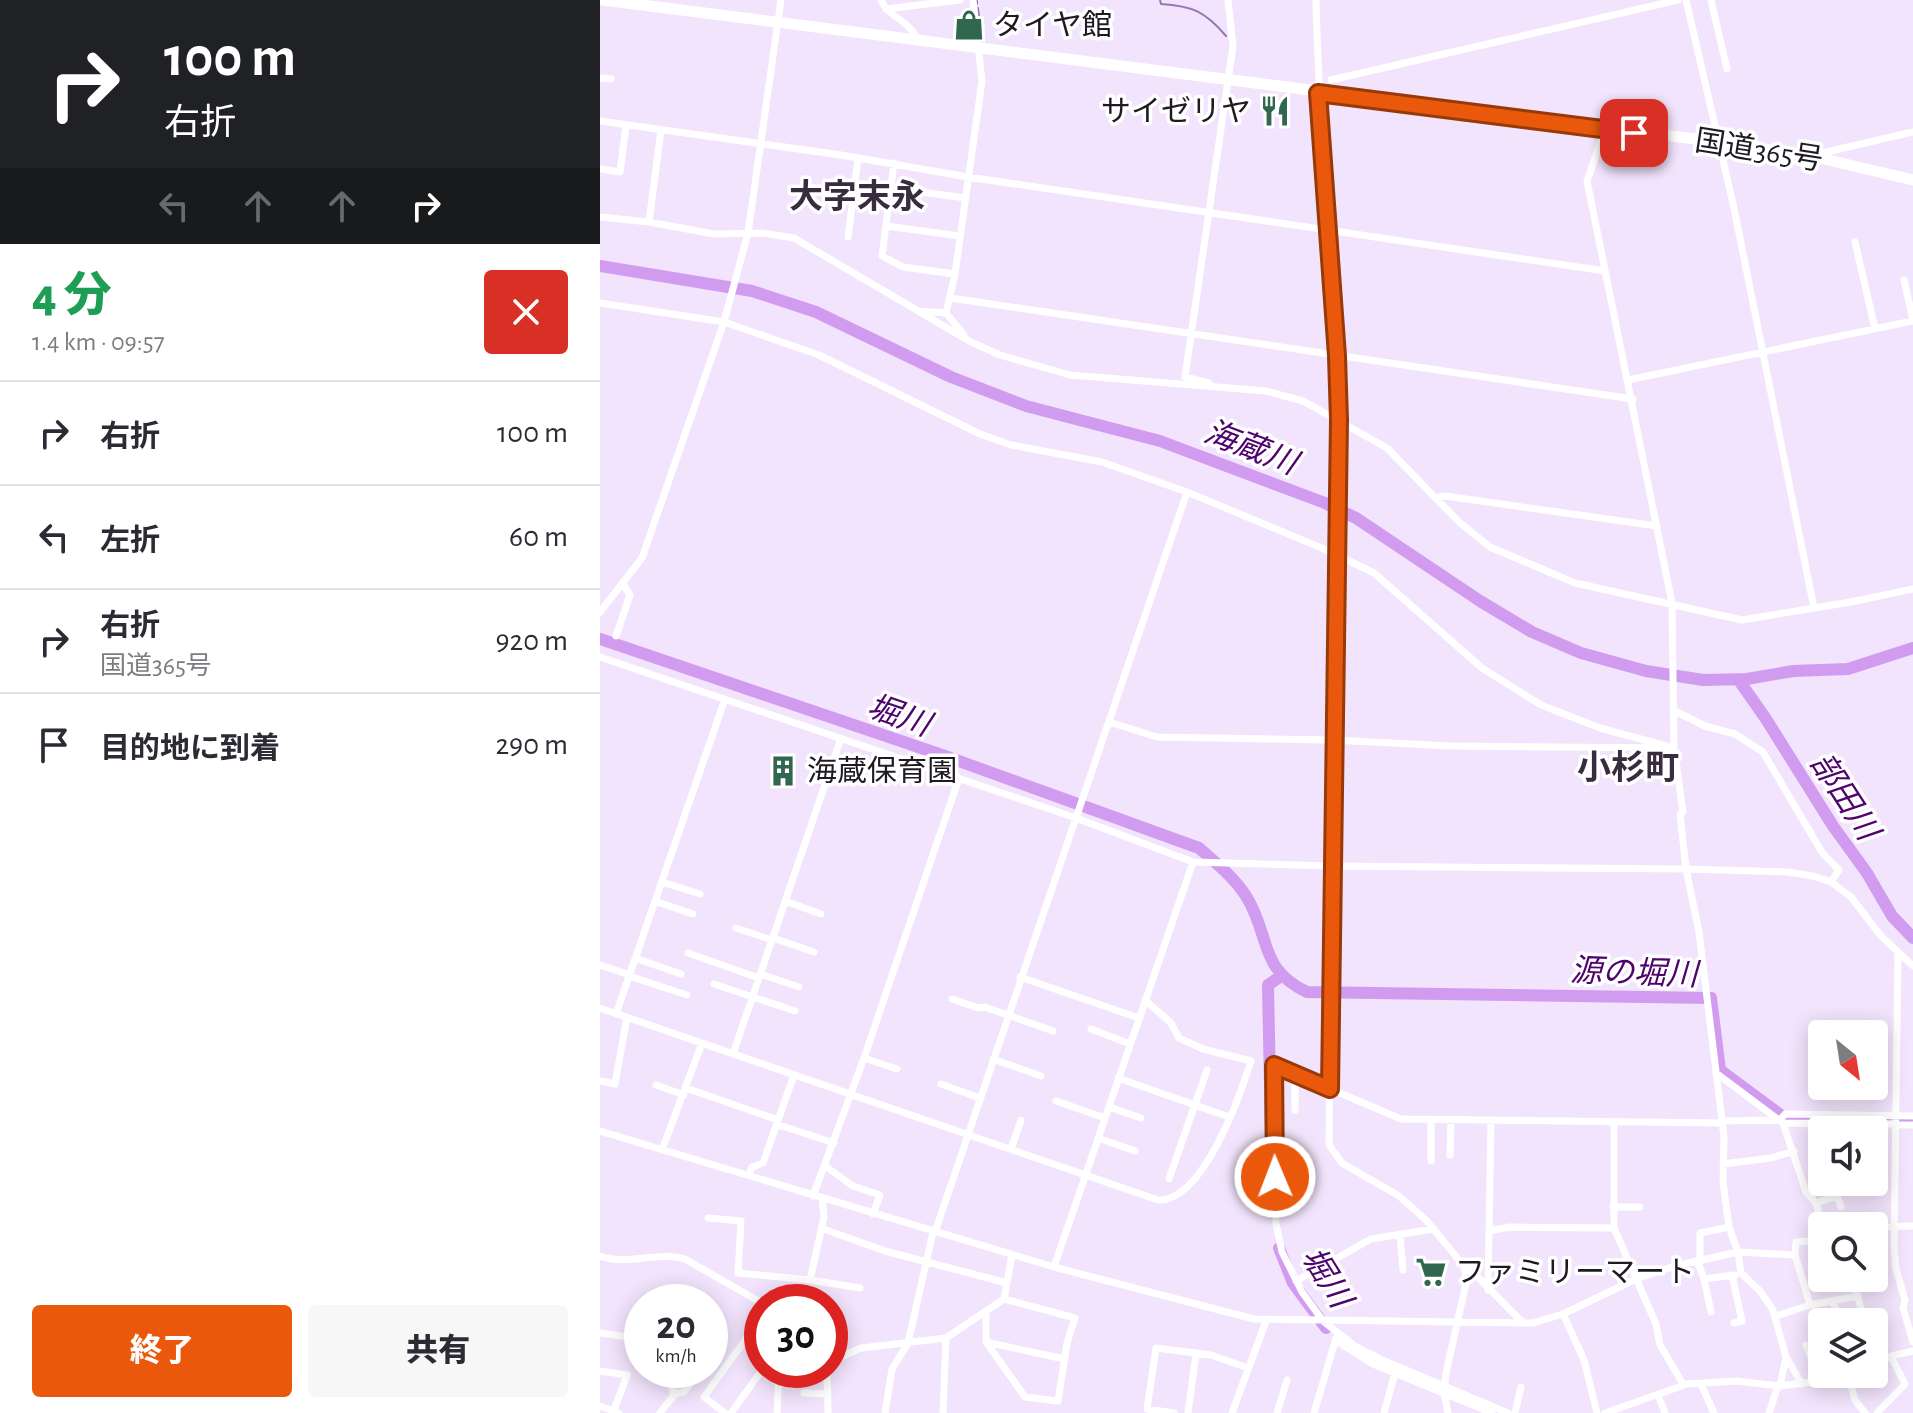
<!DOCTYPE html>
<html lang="ja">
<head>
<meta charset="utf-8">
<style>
	body { margin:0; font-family:"Alegreya Sans","Noto Sans JP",sans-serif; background:#f7f7f7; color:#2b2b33; height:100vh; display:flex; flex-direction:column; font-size:30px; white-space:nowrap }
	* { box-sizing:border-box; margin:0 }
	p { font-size:26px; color:#7c7c81 }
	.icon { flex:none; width:44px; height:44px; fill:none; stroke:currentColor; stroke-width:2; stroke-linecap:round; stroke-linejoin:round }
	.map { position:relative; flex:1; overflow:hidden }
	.sheet { display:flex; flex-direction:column; background:#fff; width:600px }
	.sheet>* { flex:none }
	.banner { background:#202124; color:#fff; overflow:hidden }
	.needle { width:52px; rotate:150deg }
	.fabs { position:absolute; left:1208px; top:1020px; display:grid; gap:16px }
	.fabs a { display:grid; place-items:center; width:80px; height:80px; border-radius:8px; background:#fff; box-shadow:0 4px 20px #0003; font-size:40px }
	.speed { position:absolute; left:24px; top:1284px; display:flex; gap:16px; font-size:40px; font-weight:700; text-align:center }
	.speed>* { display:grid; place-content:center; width:104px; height:104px; border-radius:50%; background:#fff; box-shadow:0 4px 20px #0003; line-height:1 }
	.speed small { font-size:20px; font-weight:400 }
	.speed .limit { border:12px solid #d22; background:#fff; color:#111 }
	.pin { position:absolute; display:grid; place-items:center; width:68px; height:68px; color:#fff; margin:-34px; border-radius:16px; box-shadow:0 4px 12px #0006 }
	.me { position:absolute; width:88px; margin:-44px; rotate:359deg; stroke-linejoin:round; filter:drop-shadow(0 0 6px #0008) }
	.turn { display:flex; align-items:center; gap:28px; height:168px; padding:0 32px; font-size:36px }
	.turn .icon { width:104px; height:104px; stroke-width:2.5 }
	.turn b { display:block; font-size:56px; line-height:68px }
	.lanes { display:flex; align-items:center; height:76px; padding:0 32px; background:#0003; justify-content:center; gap:40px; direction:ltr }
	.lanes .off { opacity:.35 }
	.round { display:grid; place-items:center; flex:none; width:84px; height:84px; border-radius:8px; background:#f7f7f7 }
	.head { display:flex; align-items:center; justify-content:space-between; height:136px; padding:0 32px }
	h1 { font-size:48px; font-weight:800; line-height:60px; color:#1e9e55 }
	.button { display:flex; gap:16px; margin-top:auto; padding:16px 32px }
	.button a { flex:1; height:92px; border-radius:8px; background:#ea580c; color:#fff; font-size:32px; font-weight:800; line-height:92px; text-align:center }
	.button a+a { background:#f7f7f7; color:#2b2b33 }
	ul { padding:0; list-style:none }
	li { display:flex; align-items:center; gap:24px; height:104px; padding:0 32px; border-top:2px solid #e1e1e2 }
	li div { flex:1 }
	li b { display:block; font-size:30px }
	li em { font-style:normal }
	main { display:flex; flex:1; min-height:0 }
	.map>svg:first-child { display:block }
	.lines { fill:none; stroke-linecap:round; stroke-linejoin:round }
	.stream { stroke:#9c75b2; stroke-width:2 }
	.river { stroke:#d19cef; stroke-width:12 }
	.minor { stroke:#fff; stroke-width:7 }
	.highway { stroke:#fff; stroke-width:11 }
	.route-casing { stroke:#983908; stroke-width:20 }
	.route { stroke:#ea580c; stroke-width:14 }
	.labels { text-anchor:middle; stroke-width:7; stroke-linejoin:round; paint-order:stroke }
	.poi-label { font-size:30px; fill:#1f1a22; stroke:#fff; text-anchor:start }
	.street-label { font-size:30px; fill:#1f1a22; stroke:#fff }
	.water-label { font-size:32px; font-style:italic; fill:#4e046c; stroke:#fff }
	.quarter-label { font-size:34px; font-weight:bold; fill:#382c3f; stroke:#fff }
</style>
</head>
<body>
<main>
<section class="sheet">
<div class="banner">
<div class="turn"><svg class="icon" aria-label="right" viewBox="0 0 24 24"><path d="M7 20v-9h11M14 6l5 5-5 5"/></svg><div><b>100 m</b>右折</div></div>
<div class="lanes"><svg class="icon off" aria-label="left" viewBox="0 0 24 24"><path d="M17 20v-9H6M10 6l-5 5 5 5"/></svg><svg class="icon off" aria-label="ahead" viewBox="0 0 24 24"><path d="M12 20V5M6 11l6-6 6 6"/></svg><svg class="icon off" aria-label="ahead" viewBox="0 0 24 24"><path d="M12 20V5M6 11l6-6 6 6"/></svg><svg class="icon" aria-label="right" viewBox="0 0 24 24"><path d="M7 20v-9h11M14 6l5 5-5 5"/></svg></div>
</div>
<div class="head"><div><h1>4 分</h1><p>1.4 km · 09:57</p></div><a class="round" style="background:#d93025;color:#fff"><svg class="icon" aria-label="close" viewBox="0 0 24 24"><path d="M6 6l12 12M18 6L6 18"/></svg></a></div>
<ul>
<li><svg class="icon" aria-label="right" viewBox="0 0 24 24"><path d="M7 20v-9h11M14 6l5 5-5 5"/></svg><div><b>右折</b></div><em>100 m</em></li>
<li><svg class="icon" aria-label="left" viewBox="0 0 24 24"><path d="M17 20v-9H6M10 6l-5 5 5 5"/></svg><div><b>左折</b></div><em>60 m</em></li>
<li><svg class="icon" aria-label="right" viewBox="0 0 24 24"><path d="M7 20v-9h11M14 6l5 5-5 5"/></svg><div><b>右折</b><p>国道365号</p></div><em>920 m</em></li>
<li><svg class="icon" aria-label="arrive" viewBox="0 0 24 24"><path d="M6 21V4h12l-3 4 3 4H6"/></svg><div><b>目的地に到着</b></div><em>290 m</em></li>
</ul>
<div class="button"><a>終了</a><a>共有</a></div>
</section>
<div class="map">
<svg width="1313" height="1413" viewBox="0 0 1313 1413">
	<rect width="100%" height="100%" fill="#f2e4fc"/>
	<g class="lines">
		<path class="stream" d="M560 0 561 4C592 6 605 11 626 36
			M377 1V4
			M378 8 382 42"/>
		<path class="river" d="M0 266 152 291 216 312 351 377 426 406 560 441 725 503 756 518 880 601 932 632 981 653 1046 671 1103 680 1147 679 1193 671 1248 669 1313 648
			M0 639 345 756 599 848C616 863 634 877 646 896 671 936 658 969 707 992L1111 998 1120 1070 1186 1119 1313 1120
			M1138 679 1166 719 1233 826 1267 873 1292 916 1313 938
			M672 1186 668 985 681 976
			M679 1248 693 1283 726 1328"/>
		<path class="minor" d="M281 0C289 18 307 18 319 41
			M716 0C719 140 734 279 739 420L731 866 1086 869 1188 872 1213 876 1231 882 1251 897 1281 936 1313 966
			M1086 0 1134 208 1214 608
			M1111 0 1127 69
			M286 9 360 0
			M0 78 11 79
			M731 80 1078 0
			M0 121 241 155 368 177 1005 271
			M1213 155 1313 132
			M294 163 282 256 303 267 355 274
			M0 169 20 172 26 125
			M291 188 366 198
			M0 217 49 222 114 234 162 233 194 238 371 342 400 355 470 375 666 391 703 401 787 448 859 522 890 547 975 583 1142 620 1251 602 1313 589
			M49 222 61 130
			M286 226 360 236
			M248 237 258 158
			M1255 242 1275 329
			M1304 280 1313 320
			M351 298 1033 399
			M0 303 124 322 219 355 380 434 411 445 502 462 587 492 724 549 774 573 882 668 941 705 1000 728 1074 748 1072 603 987 181 1005 129
			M320 311 346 313
			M364 335 346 313 355 274 382 81 373 0
			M1028 380 1313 321
			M609 383 585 377 633 46 628 0
			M836 498 845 496 1057 526
			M0 612 42 558 124 322 148 233 181 0
			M16 636 30 595 23 584
			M0 657 476 818 593 862 731 866 729 1145 742 1163 799 1196 826 1220 863 1265 867 1279 846 1373 844 1393 848 1413
			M1073 710 1105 726 1135 734 1163 752 1223 854 1239 870 1231 882
			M509 722 557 737 733 740 850 746 1074 748 1083 812 1080 814 1086 869 1099 932 1124 1137 1123 1182 1129 1227 1100 1233V1260
			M62 882 100 894
			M55 901 93 914
			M185 901 221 914
			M136 928 172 940
			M173 938 214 952
			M88 953 159 978
			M1298 955 1294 1247 1296 1269 1305 1300 1303 1308 1313 1342
			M35 958 81 974
			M0 965 30 975
			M160 974 199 987
			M29 976 87 995
			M420 977 539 1018
			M114 984 195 1011
			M352 999 378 1008 385 1007 453 1031
			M0 1008 558 1200C603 1202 640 1096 651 1061L603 1049 579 1038 571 1023 545 1000
			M16 1014 125 699
			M491 1029 530 1044
			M133 1054 241 738
			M264 1058 297 1069
			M393 1059 441 1076
			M1116 1073 1183 1123 1206 1192 1216 1203 1223 1226
			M518 1078 629 1117
			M0 1081 15 1084 27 1017
			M341 1084 380 1098
			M56 1085 84 1095
			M86 1088 178 1120
			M456 1101 505 1118
			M509 1107 541 1118
			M695 1110V1075
			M1180 1120 1185 1114 1313 1116
			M1121 1121 1180 1120
			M1014 1122V1228L1056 1324 1060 1345 1083 1384
			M1183 1123 1296 1124
			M176 1124 234 1143
			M1297 1125H1313
			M0 1131 454 1267 654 1319 933 1323 963 1314 1036 1279 1075 1266 1138 1252 1195 1255
			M498 1138 535 1151
			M411 1149 421 1120
			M62 1150 102 1043
			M850 1155 851 1120
			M831 1161V1119
			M1123 1164 1171 1158 1194 1151
			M225 1166 253 1186 280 1195 273 1214
			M149 1175 152 1167 163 1163 194 1075
			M569 1179 607 1070
			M213 1196 264 1058 359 778
			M1216 1203 1237 1196 1241 1207
			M1013 1207H1040
			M108 1218 141 1221 138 1273 210 1280 224 1217 222 1199
			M1129 1227 1138 1252 1141 1273 1160 1291 1173 1310 1186 1357 1202 1384
			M1274 1227 1313 1226
			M221 1228 285 1251 407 1283
			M889 1231 910 1227 1014 1228
			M335 1232 587 492
			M800 1235 803 1270
			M0 1256C27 1266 58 1251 85 1259L162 1303
			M1097 1260 1104 1279 1111 1312
			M863 1265 869 1268 922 1322
			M454 1267 593 862
			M1274 1274H1279
			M1132 1275 1142 1321 1134 1323
			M1252 1278 1265 1322
			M1104 1279 1135 1275
			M210 1280 260 1288
			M696 1281 771 1239 834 1229
			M888 1290 891 1120
			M1232 1301 1242 1322
			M1210 1305 1195 1255 1196 1242 1222 1240
			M386 1311V1342L425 1397 458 1401 467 1343 475 1318 404 1299
			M963 1314 984 1360 997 1413
			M1176 1316 1210 1305 1258 1296
			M0 1333 42 1339
			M1274 1336 1282 1361
			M735 1340 773 1364 892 1413
			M386 1342 464 1359
			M1206 1345 1220 1381
			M230 1362 261 1348 346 1338 404 1299 412 1255
			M1274 1365 1291 1356 1313 1351
			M227 1370 228 1413
			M0 1371 27 1375 13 1413
			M1248 1374 1255 1400 1265 1413
			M1101 1384 1114 1413
			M1180 1386 1186 1357
			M204 1393 228 1394
			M74 1394 84 1392 100 1370
			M1058 1395 1065 1413
			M0 1406 19 1413
			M60 1413 74 1395 68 1370
			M125 1413 104 1397 148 1336 162 1339
			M131 1413 162 1370
			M177 1413 179 1370
			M285 1413 292 1369 308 1343 333 1232
			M343 1413 346 1338
			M574 1413 547 1409 556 1348 611 1355 648 1368
			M588 1413 596 1354
			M632 1413 666 1321
			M677 1413 687 1380
			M714 1413 736 1338
			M784 1413 795 1373
			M908 1413 780 1359 756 1347 723 1321 702 1292 682 1252 676 1224 674 1065 801 1119 1122 1123
			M915 1413 921 1387
			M1005 1413 1087 1384 1136 1381 1180 1386 1220 1381 1237 1374
			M1169 1413 1178 1386
			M1277 1413 1305 1384 1291 1356"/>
		<path class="highway" d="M3 0 1119 142 1211 156 1313 180"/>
	</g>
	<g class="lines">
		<g class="route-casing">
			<path id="route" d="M675 1177 674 1065 730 1089 739 420 737 356 718 93 1034 133"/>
		</g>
		<use href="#route" class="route"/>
	</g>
	<defs>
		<g id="shop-bare" transform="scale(2.4)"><path d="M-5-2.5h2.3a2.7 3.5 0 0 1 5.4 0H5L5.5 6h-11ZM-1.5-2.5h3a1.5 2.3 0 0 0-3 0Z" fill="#30674e" stroke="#fff" stroke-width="2.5" paint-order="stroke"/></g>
		<g id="restaurant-bare" transform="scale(2.4)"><path d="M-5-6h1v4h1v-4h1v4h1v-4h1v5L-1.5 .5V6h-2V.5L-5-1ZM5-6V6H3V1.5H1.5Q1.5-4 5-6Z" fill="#30674e" stroke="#fff" stroke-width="2.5" paint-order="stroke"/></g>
		<g id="building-bare" transform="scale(2.4)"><path d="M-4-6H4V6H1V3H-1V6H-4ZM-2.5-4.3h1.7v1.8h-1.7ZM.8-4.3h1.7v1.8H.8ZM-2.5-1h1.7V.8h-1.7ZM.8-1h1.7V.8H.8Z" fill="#30674e" stroke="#fff" stroke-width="2.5" paint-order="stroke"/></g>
		<g id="supermarket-bare" transform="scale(2.4)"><path d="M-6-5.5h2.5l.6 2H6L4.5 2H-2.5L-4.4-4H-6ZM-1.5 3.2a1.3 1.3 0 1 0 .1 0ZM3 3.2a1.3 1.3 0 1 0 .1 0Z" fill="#30674e" stroke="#fff" stroke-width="2.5" paint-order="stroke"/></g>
	</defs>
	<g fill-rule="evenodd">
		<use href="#shop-bare" x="369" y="25"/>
		<use href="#restaurant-bare" x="675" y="111"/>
		<use href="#building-bare" x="183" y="771"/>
		<use href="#supermarket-bare" x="831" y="1272"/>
	</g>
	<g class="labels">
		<g class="poi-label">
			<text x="393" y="35">タイヤ館</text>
			<text x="651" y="121" text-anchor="end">サイゼリヤ</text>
			<text x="207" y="781">海蔵保育園</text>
			<text x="855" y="1282">ファミリーマート</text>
		</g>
		<g class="street-label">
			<text transform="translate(1159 150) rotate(9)" y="10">国道365号</text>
		</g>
		<g class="water-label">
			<text transform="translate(651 447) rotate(21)" y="11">海蔵川</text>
			<text transform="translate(299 715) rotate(19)" y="11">堀川</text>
			<text transform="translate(1245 796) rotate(57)" y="11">部田川</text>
			<text transform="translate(1034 972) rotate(2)" y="11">源の堀川</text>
			<text transform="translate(727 1277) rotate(58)" y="11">堀川</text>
		</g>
		<g class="quarter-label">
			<text x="257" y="208">大字末永</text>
			<text x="1028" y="779">小杉町</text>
		</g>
	</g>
</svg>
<div class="fabs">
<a><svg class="needle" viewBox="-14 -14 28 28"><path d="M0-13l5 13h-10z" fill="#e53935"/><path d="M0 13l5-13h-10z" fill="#7c7c81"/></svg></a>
<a><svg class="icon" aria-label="sound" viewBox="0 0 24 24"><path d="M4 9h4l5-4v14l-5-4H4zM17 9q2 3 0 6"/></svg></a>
<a><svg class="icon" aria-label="search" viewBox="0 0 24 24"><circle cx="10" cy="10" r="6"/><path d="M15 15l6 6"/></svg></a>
<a><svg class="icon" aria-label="layers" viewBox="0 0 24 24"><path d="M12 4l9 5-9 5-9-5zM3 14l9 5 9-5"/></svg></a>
</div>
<div class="speed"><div>20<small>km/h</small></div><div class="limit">30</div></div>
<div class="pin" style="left:1034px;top:133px;background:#d93025"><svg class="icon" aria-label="arrive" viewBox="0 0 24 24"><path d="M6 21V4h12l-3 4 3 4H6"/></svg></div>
<svg class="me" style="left:675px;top:1177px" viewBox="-20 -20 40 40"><circle r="17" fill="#ea580c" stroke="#fff" stroke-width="3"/><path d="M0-11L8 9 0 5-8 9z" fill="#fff"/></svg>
</div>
</main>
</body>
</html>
